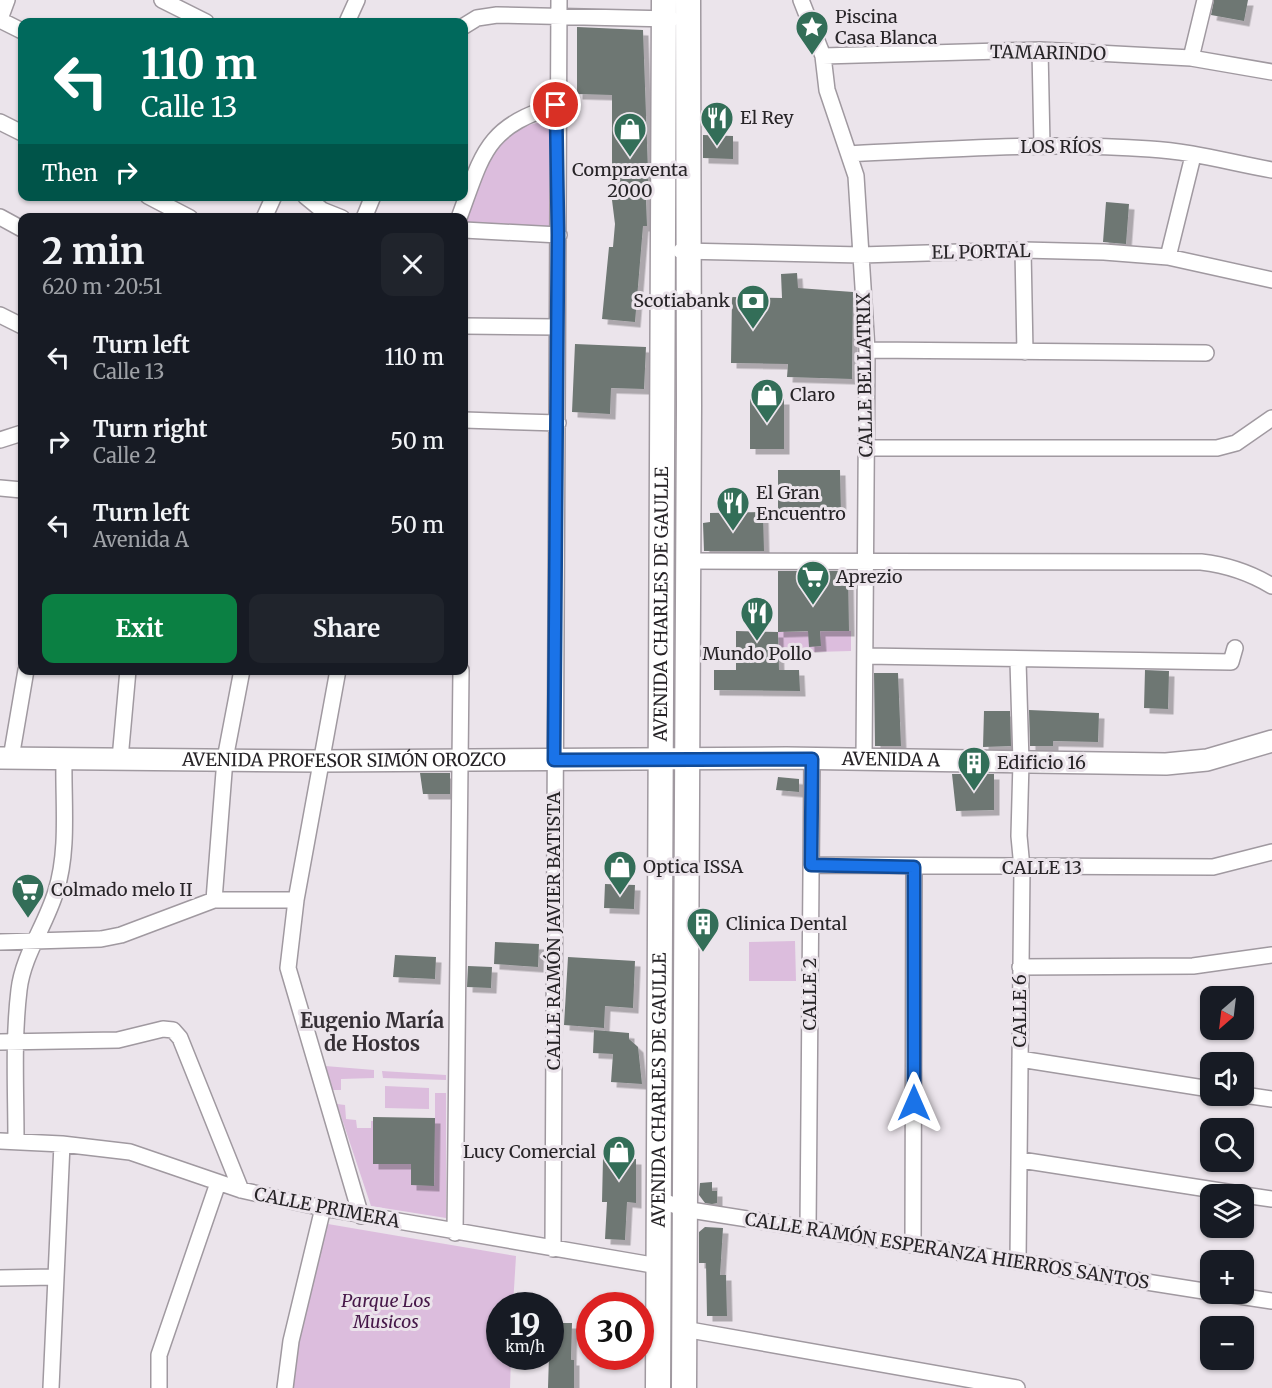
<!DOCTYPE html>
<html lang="en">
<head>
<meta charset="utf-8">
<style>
	body { margin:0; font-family:Merriweather,serif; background:#20242c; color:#f1f3f6; height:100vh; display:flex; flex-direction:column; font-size:22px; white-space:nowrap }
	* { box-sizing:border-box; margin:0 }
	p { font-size:20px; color:#9ea1a6 }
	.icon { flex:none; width:33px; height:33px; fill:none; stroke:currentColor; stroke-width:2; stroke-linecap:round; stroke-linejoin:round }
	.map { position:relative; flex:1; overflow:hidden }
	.drawer { position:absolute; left:18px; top:213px; width:450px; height:462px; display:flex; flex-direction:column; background:#171b24; border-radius:12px; box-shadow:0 2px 4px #0004 }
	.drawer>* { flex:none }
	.banner { position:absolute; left:18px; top:18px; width:450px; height:183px; border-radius:12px; box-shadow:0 2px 4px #0004; background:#00695c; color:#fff; overflow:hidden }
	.needle { width:39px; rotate:208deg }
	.tools { position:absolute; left:1200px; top:986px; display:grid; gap:12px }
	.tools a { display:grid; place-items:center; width:54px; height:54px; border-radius:12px; background:#171b24; box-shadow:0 2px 4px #0004; font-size:30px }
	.speed { position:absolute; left:486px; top:1292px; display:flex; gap:12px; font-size:30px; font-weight:700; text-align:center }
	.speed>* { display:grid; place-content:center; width:78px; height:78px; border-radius:50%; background:#171b24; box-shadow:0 2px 4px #0004; line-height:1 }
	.speed small { font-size:15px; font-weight:400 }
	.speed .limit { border:9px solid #d22; background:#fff; color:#111 }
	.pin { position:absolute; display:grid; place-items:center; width:51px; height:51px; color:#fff; margin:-26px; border:3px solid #fff; border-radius:50%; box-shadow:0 2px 6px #0007 }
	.me { position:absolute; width:66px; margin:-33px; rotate:0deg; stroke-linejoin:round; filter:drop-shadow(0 0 4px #0008) }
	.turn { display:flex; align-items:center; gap:21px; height:126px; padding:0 24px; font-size:27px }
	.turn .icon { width:78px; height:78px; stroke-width:2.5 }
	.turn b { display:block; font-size:42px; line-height:51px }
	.then { display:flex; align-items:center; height:57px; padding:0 24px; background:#0003; gap:12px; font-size:22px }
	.round { display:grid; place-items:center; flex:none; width:63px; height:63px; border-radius:12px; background:#20242c }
	.overview { display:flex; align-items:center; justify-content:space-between; height:102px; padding:0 24px }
	h1 { font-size:36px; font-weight:700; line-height:45px }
	.primary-button { display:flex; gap:12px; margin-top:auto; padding:12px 24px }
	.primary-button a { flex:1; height:69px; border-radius:12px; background:#0b8043; color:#fff; font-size:24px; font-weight:700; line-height:69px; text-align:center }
	.primary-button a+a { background:#20242c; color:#f1f3f6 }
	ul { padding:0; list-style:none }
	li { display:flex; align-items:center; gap:18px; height:84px; padding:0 24px }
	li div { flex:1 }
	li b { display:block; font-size:22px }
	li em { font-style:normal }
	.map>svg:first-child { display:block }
	.green { fill:#dcbddd }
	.building { fill:#6e7773; filter:url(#shadow) }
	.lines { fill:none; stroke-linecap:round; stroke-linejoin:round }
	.minor-casing { stroke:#a099a0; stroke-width:18 }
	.secondary-casing { stroke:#a099a0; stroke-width:24 }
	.primary-casing { stroke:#a099a0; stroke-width:27 }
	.minor { stroke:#fff; stroke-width:15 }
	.secondary { stroke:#fff; stroke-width:21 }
	.primary { stroke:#fff; stroke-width:24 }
	.route-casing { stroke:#114b97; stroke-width:15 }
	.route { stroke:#1a73e8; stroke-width:10 }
	.labels { text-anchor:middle; stroke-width:6; stroke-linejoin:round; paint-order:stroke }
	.poi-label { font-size:18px; fill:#272427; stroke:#ebe4eb; text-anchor:start }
	.street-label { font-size:18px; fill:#272427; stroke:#ebe4eb }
	.park-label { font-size:18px; font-style:italic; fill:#461849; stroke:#ebe4eb }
	.neighbourhood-label { font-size:20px; font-weight:bold; fill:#363036; stroke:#ebe4eb }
</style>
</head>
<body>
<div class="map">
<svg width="1272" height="1388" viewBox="0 0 1272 1388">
	<defs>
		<filter id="shadow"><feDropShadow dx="5.5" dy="5.5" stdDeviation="0" flood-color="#0004"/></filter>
	</defs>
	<rect width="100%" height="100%" fill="#ebe4eb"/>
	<path class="green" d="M549 120 550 237 464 230 483 160 512 129Z
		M851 631V651L779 653 778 632Z
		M795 941 796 981H749V942Z
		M325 1066 374 1070V1078L341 1079V1090H332Z
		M382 1071 446 1075V1080L383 1078Z
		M385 1086 429 1088V1109L385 1108Z
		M435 1093H446V1218L371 1206 337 1104 345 1105 346 1119 356 1120 357 1128H371V1121H435Z
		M322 1223 516 1256 513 1305H500V1356H511L510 1388H291L295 1345Z"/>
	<path class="building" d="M1214 0H1248L1244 21 1211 15Z
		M577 27 643 30 649 200H646L647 226H643L635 322 602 319 609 247H613L615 224 612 200V95L577 94Z
		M703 135 733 136V159L703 158Z
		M1106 202 1129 204 1126 244 1103 242Z
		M797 273 798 288 853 292 852 379 787 377 788 364 731 363 732 297 782 298 781 274Z
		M575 344 646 347 644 389 611 388 610 414 572 412Z
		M750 399H784V449H750Z
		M778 470H840L841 514 778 515Z
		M763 512 764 551H704L703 523 710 522V513Z
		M778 571H848L849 631H820L821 646 809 647 808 631 778 632Z
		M736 631 778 632 779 670H799L800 691 714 690V670H736Z
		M1145 670 1169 671 1168 709 1144 708Z
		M874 673H898L901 746H875Z
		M1029 710 1099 713 1098 742 1053 741V746H1030Z
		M984 711H1010L1011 746 983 747Z
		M420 773H450V794H423Z
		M952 774H994V810L956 811Z
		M778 777 799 779V792L776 790Z
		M605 884 635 885 634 909 604 908Z
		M495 942 539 944 538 967 494 964Z
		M395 955 436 957 435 979 393 977Z
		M568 957 635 961 633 1008 605 1006 604 1028 564 1025Z
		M468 966 492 967 491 988 467 987Z
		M594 1030 629 1033V1039L638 1047 642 1084 611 1082 613 1054 593 1053Z
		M373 1117 435 1118 434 1186 411 1185V1164H373Z
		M603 1158 636 1159V1203L627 1202 625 1240 605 1239 607 1202H602Z
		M712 1182V1191H717V1203L712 1204 705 1203 699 1195 700 1183Z
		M705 1227 723 1228 720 1275H726L727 1316H707L706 1263H699V1232Z
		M550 1323H572L571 1360H574V1388H548Z"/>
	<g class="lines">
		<g class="minor-casing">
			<path id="minor" d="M162 0 206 22
				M801 0 823 56 827 90 856 176 867 350 864 760
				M0 19 7 0
				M0 20 22 31
				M347 22 357 0
				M464 26 477 18 497 15 671 19
				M1040 50 1042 145
				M823 56 1040 50 1191 58 1272 72
				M1191 58 1205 0
				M0 122 22 133
				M849 154C949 149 1050 142 1150 149 1191 151 1232 163 1272 170
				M148 196 190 218
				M305 196 322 210 342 218
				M0 217 22 229
				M264 218 274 196
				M364 218 373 196
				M459 218C483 153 485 127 557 105
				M464 230 559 235
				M1023 250 1025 352
				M681 251 861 255 1023 250 1104 252 1168 257 1272 280
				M1168 257 1193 156
				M0 315 22 326
				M464 326 557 327
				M867 350 1206 353
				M464 420 558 423
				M0 440 22 433
				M867 448H1217L1236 443 1272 418
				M0 488 22 490
				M688 561 1201 562C1227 565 1249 572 1272 586
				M866 656 1231 662 1235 648
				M1018 661 1021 762 1019 836 1022 868 1018 1261
				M338 670 296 900 288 968 361 1216
				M11 758 26 670
				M120 759 128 670
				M811 865 1213 867 1272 852
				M214 900 225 759 242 670
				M0 942 101 939 121 935 214 900H296
				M1020 967 1193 966 1272 955
				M0 1042 118 1040 163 1029 173 1030 180 1038 241 1190
				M1020 1059 1210 1089
				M1244 1095 1272 1099
				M0 1141 62 1144 130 1152 241 1190 323 1208 658 1266
				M16 1141C16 1091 13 1040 19 990 23 955 46 925 56 891 69 850 63 801 64 759
				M1021 1160 1240 1194
				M1244 1195 1272 1199
				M658 1199 684 1209 1210 1292
				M808 1229 812 759
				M455 1233 461 670
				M913 1245 914 867
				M553 1249 559 0
				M0 1278 54 1277
				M1219 1293 1272 1301
				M684 1329 1017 1388
				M51 1388 62 1144
				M159 1388V1355L218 1183
				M285 1388 291 1341 323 1208"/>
		</g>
		<g class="secondary-casing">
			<g id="secondary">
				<path id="s1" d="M0 758 320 761 786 758 1166 764 1207 760 1272 741"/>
			</g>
		</g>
		<g class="primary-casing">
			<g id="primary">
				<path id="s2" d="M658 1388 664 0"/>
				<path d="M684 1388 689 405 688 0"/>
			</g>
		</g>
		<use href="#minor" class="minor"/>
		<use href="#secondary" class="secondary"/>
		<use href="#primary" class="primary"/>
	</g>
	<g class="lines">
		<g class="route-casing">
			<path id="route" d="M556 105 558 235 554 760 812 759 811 865 914 867V1103"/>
		</g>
		<use href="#route" class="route"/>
	</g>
	<defs>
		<g id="sight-pin" transform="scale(1.725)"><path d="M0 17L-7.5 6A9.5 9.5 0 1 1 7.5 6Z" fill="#336e58" stroke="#ebe4eb"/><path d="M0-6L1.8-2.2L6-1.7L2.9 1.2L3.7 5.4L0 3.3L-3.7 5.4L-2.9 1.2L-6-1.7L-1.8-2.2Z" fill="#fff"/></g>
		<g id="restaurant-pin" transform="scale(1.725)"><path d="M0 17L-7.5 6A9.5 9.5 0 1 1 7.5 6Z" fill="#336e58" stroke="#ebe4eb"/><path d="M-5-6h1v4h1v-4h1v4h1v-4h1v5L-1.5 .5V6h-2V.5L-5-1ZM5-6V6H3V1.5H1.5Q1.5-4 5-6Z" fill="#fff"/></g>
		<g id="shop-pin" transform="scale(1.725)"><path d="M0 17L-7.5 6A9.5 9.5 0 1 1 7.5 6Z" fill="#336e58" stroke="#ebe4eb"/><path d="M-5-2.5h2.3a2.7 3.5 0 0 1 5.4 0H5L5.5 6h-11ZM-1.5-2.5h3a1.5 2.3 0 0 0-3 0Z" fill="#fff"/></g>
		<g id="bank-pin" transform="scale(1.725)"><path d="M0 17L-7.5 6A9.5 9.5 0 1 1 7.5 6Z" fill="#336e58" stroke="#ebe4eb"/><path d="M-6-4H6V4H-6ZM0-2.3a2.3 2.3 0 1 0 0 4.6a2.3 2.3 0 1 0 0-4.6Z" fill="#fff"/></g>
		<g id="supermarket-pin" transform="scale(1.725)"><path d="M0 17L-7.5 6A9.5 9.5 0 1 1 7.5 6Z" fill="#336e58" stroke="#ebe4eb"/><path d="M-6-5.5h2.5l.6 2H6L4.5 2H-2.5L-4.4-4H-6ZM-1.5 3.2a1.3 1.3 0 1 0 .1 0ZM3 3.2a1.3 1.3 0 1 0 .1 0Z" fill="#fff"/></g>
		<g id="building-pin" transform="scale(1.725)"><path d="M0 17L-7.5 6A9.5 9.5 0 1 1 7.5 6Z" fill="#336e58" stroke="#ebe4eb"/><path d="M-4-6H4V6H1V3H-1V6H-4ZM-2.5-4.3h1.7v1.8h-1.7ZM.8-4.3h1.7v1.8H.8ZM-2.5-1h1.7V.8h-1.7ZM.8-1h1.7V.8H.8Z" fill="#fff"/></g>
	</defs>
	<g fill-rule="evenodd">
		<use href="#sight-pin" x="812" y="27"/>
		<use href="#restaurant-pin" x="717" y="118"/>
		<use href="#shop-pin" x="630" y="129"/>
		<use href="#bank-pin" x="753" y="301"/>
		<use href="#shop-pin" x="767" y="395"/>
		<use href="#restaurant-pin" x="733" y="503"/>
		<use href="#supermarket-pin" x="813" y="577"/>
		<use href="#restaurant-pin" x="757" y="613"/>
		<use href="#building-pin" x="974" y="763"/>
		<use href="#shop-pin" x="620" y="867"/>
		<use href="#supermarket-pin" x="28" y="890"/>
		<use href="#building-pin" x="703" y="924"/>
		<use href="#shop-pin" x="619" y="1152"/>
	</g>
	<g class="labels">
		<g class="poi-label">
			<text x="835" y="23">Piscina<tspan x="835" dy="21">Casa Blanca</tspan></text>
			<text x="740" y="124">El Rey</text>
			<text x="630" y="176" text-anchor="middle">Compraventa<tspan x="630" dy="21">2000</tspan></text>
			<text x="730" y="307" text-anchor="end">Scotiabank</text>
			<text x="790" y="401">Claro</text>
			<text x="756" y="499">El Gran<tspan x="756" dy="21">Encuentro</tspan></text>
			<text x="836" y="583">Aprezio</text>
			<text x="757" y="660" text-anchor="middle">Mundo Pollo</text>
			<text x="997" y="769">Edificio 16</text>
			<text x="643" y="873">Optica ISSA</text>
			<text x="51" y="896">Colmado melo II</text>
			<text x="726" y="930">Clinica Dental</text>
			<text x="596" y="1158" text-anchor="end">Lucy Comercial</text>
		</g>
		<g class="street-label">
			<text transform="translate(1048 53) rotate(1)" y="6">TAMARINDO</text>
			<text x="1061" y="153">LOS RÍOS</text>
			<text transform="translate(981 252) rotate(-1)" y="6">EL PORTAL</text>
			<text transform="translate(865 375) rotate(-91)" y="6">CALLE BELLATRIX</text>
			<text dy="6" stroke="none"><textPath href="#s2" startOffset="784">AVENIDA CHARLES DE GAULLE</textPath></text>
			<text dy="6" stroke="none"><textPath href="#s1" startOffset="344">AVENIDA PROFESOR SIMÓN OROZCO</textPath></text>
			<text dy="6" stroke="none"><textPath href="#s1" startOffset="891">AVENIDA A</textPath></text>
			<text x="1042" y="874">CALLE 13</text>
			<text transform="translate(554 931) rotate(-90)" y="6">CALLE RAMÓN JAVIER BATISTA</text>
			<text transform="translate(810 994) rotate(-90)" y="6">CALLE 2</text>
			<text transform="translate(1020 1011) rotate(-90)" y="6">CALLE 6</text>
			<text dy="6" stroke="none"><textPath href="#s2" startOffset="298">AVENIDA CHARLES DE GAULLE</textPath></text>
			<text transform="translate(327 1208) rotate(11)" y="6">CALLE PRIMERA</text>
			<text transform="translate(947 1251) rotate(9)" y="6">CALLE RAMÓN ESPERANZA HIERROS SANTOS</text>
		</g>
		<g class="park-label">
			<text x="386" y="1307">Parque Los<tspan x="386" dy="21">Musicos</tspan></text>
		</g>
		<g class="neighbourhood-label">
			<text x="372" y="1028">Eugenio María<tspan x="372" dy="23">de Hostos</tspan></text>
		</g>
	</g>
</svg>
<div class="tools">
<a><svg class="needle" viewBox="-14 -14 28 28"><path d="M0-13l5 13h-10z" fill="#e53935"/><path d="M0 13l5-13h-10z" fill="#9ea1a6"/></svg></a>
<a><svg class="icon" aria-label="sound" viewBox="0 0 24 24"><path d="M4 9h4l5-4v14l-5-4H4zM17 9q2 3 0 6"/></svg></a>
<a><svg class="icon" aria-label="search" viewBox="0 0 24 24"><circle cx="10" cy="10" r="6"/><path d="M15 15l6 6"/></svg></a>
<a><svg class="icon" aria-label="layers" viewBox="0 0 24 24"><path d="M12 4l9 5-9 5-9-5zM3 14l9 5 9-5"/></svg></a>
<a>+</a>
<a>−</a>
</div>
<div class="speed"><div>19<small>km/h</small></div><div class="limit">30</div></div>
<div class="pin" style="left:556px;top:105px;background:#d93025"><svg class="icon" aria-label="arrive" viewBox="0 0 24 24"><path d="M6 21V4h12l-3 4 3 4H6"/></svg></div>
<svg class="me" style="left:914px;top:1103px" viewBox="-20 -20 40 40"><path d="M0-17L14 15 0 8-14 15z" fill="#1a73e8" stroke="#fff" stroke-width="4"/></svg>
<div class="banner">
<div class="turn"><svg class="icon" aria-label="left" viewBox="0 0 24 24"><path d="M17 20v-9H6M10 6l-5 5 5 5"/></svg><div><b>110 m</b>Calle 13</div></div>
<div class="then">Then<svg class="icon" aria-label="right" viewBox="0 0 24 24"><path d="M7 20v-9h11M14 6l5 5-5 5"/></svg></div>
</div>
<section class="drawer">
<div class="overview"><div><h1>2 min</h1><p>620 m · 20:51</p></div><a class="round"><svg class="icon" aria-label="close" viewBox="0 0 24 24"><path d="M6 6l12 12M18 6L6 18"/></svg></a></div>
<ul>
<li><svg class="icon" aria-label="left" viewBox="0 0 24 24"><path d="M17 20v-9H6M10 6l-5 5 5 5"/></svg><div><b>Turn left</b><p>Calle 13</p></div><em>110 m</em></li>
<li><svg class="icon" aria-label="right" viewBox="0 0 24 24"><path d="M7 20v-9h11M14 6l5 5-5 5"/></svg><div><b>Turn right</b><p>Calle 2</p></div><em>50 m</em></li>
<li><svg class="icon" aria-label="left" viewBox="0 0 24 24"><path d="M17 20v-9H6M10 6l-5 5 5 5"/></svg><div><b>Turn left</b><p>Avenida A</p></div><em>50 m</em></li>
</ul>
<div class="primary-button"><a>Exit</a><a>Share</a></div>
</section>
</div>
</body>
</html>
